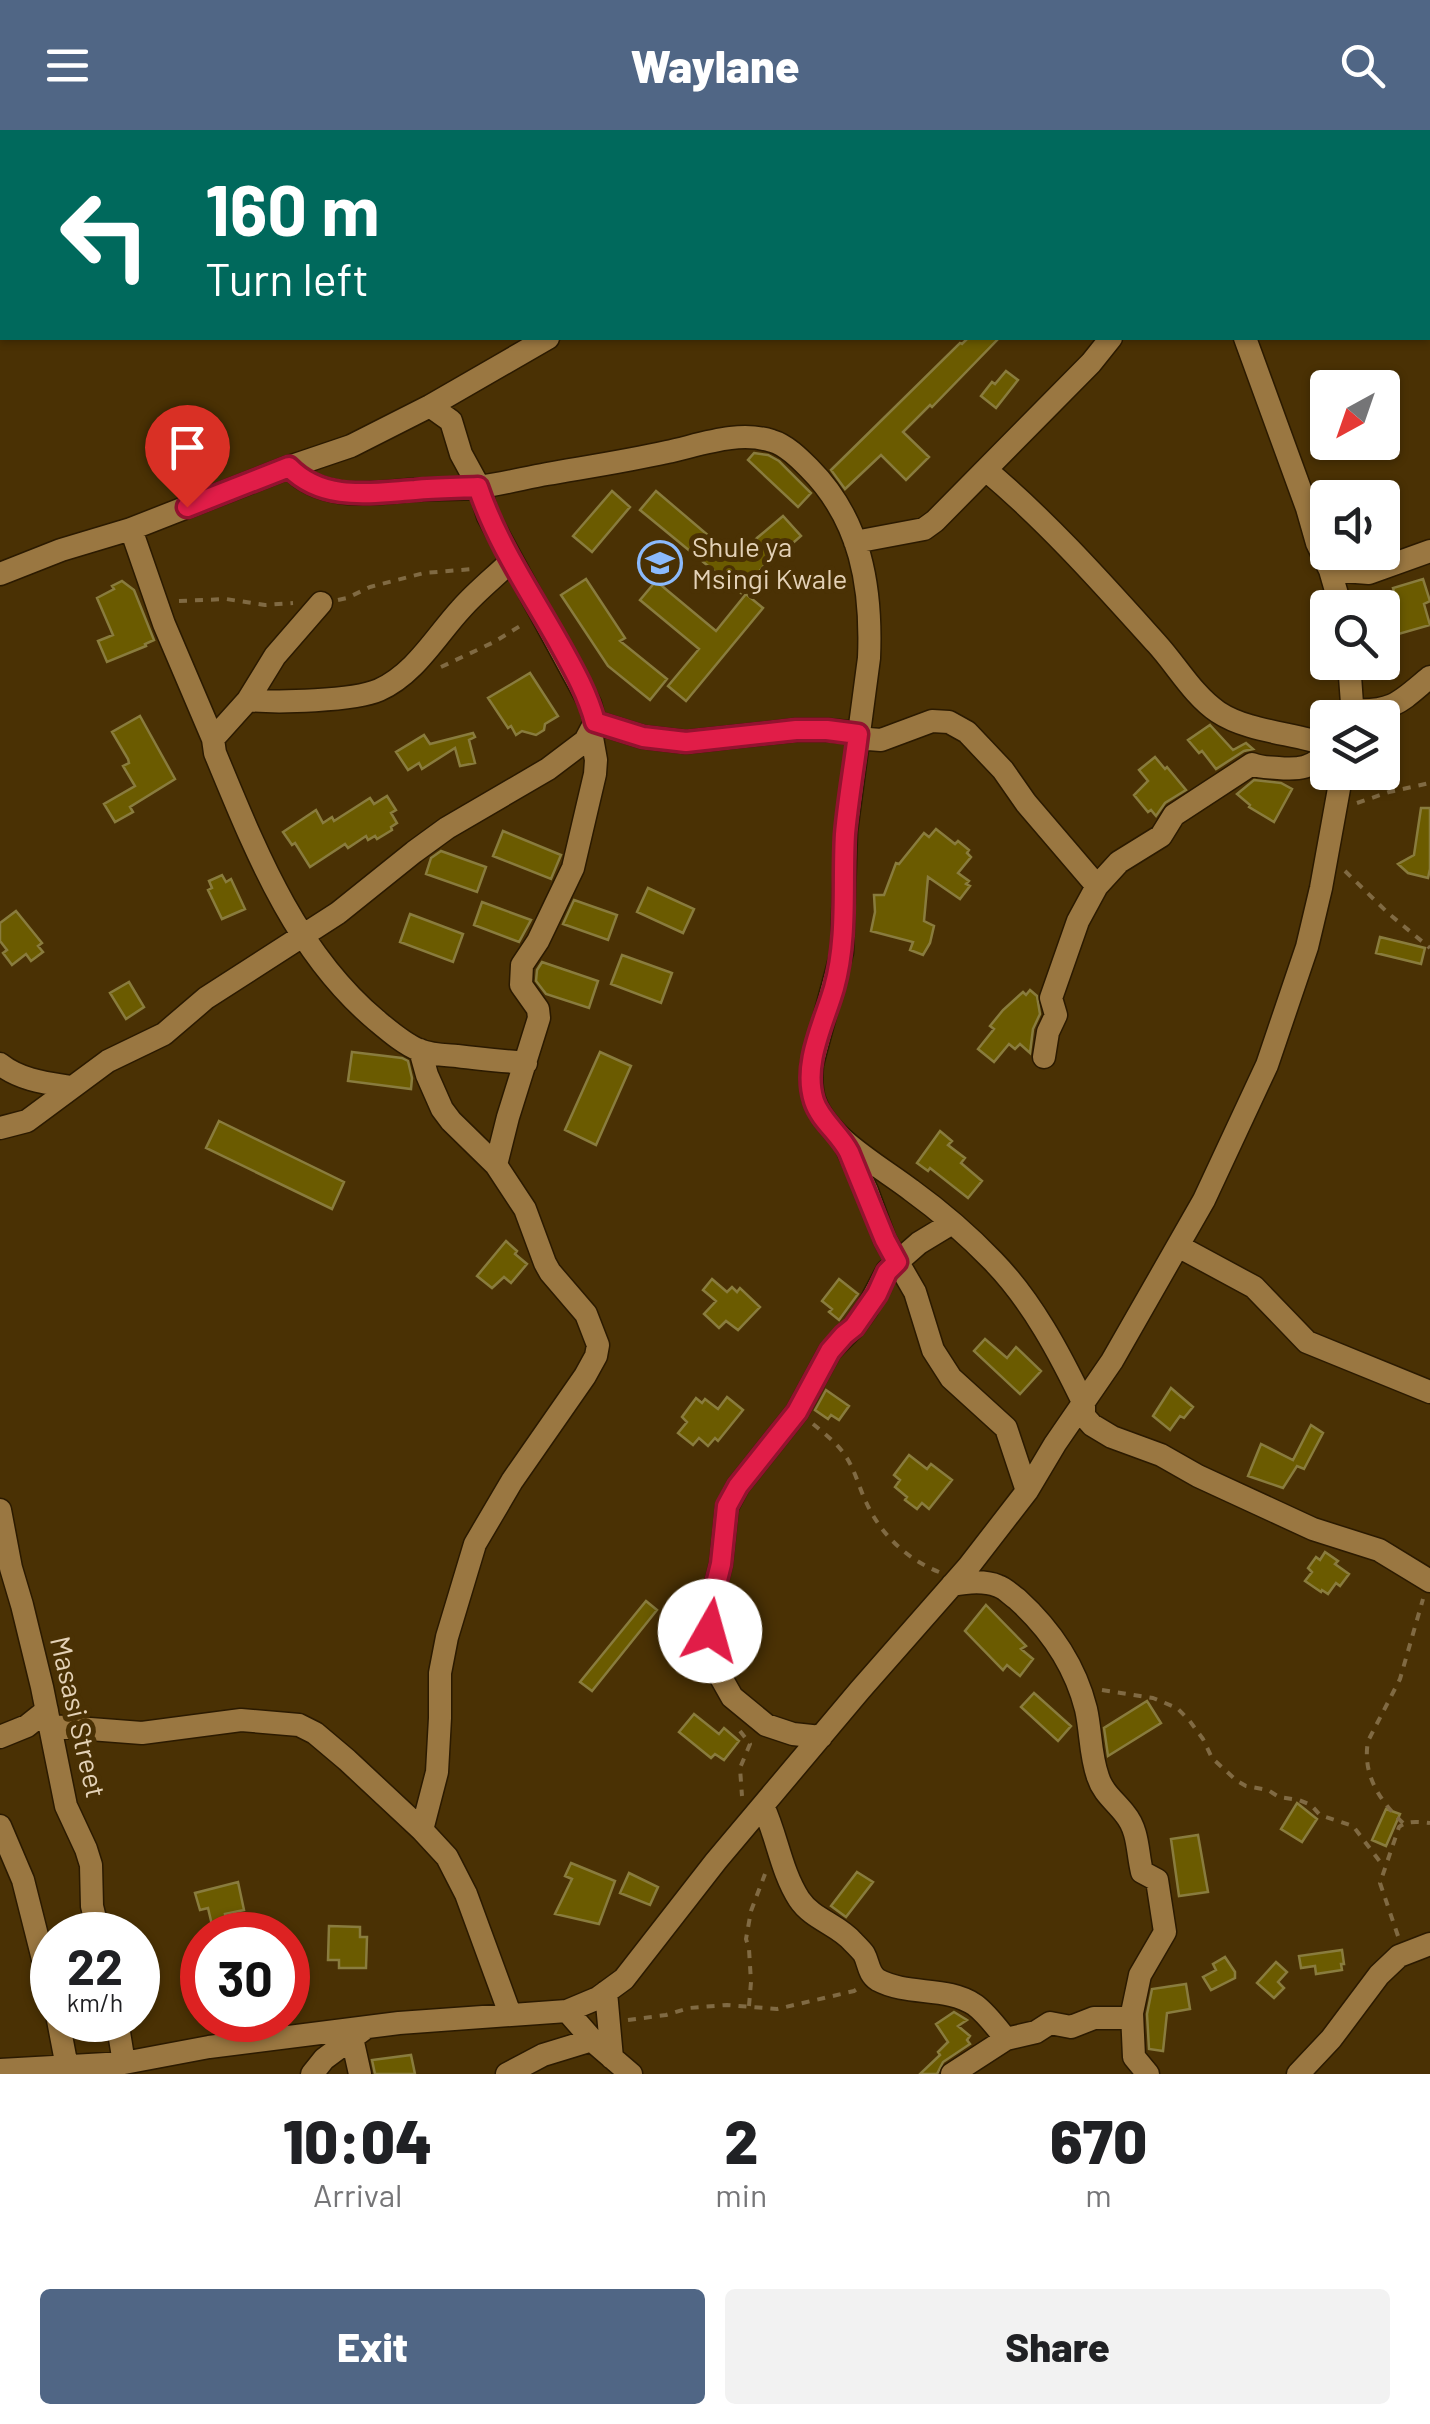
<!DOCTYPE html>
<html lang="en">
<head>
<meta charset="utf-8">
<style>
	body { margin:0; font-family:Barlow,sans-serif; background:#f2f2f2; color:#202124; height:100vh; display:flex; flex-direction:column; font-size:38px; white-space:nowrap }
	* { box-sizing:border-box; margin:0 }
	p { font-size:32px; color:#757577 }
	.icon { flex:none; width:55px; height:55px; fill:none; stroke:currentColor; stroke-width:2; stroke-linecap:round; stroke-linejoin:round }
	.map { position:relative; height:1944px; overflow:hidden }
	.details { display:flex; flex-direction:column; background:#fff; flex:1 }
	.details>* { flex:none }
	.top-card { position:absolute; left:0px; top:0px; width:1430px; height:210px; box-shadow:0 2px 8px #0004; background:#00695c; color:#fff; overflow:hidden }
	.needle { width:65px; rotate:220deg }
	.buttons { position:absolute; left:1310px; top:240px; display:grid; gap:20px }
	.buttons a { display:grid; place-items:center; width:90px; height:90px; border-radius:10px; background:#fff; box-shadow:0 2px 8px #0004; font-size:50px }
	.speed { position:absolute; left:30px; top:1782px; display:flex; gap:20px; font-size:50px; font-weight:700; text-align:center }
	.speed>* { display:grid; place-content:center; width:130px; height:130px; border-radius:50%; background:#fff; box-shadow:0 2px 8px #0004; line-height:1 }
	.speed small { font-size:25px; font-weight:400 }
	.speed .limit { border:15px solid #d22; background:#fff; color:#111 }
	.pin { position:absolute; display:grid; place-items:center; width:85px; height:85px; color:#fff; margin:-102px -42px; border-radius:50% 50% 50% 0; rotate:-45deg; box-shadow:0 0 10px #0007 }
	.pin .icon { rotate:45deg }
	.me { position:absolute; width:110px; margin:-55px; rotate:7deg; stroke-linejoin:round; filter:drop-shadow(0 0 8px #0008) }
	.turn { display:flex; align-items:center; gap:35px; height:210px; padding:0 40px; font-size:45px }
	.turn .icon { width:130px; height:130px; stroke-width:2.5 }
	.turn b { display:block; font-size:70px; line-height:85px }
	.eta { display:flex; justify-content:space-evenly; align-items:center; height:170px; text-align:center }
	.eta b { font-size:60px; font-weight:800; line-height:70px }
	.button { display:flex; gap:20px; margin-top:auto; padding:20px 40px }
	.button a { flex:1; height:115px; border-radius:10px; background:#506685; color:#fff; font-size:40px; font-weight:800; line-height:115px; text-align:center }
	.button a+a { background:#f2f2f2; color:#202124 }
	header { display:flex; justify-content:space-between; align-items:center; height:130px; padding:0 40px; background:#506685; color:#fff; font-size:45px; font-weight:800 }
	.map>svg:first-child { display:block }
	.building { fill:#6b5b00; stroke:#897c3e; stroke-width:2.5 }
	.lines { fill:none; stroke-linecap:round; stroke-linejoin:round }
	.minor-casing { stroke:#2b1a00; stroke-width:25 }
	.path { stroke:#806a43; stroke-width:4; stroke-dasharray:8 8; stroke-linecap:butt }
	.minor { stroke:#9a7741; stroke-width:22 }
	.route-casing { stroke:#92132f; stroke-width:25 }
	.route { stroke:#e11d48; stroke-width:18 }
	.labels { text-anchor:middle; stroke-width:10; stroke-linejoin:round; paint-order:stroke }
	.poi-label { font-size:28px; fill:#e4d2b7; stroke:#4a3104; text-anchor:start }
	.street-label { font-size:28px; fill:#e4d2b7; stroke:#4a3104 }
</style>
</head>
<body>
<header><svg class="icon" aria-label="menu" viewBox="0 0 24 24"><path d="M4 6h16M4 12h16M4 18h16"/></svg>Waylane<svg class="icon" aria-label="search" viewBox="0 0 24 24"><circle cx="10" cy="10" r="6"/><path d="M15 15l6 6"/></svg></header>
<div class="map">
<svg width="1430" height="1944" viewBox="0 0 1430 1944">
	<rect width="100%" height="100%" fill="#4a3104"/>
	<path class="building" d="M968 208H999L932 277 930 275 903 302 929 327 906 350 881 325 845 359 831 340 960 213 962 214Z
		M1006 241 1018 250 996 278 981 266 992 252 995 254Z
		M754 323 768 325 779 331 811 363 798 377 748 330Z
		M612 361 630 377 592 422 573 406Z
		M656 361 737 430 757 408 783 386 801 406 770 433 768 431 741 463 640 380Z
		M586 449 625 508 620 511 667 549 650 570 608 536 561 465Z
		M1423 449 1430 471 1424 474 1430 495 1395 505 1391 492 1385 494 1382 478 1379 476 1397 471 1393 458Z
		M122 451 134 460 154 510 145 514 146 516 107 532 98 511 113 505 97 468 114 459 112 456Z
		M656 451 716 501 746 464 763 478 686 571 668 556 699 519 640 470Z
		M530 543 558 586 545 594 544 600 536 605 522 601 516 605 511 596 508 598 488 568Z
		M140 586 175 649 130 677 133 682 115 692 104 674 135 656 123 636 129 633 128 629 112 602Z
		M1210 595 1233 620 1246 613 1253 619 1244 621 1216 639 1202 621 1199 623 1188 610Z
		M473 603 475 607 469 610 475 633 460 636 455 618 422 639 419 633 408 640 396 622 424 605 430 614Z
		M1155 627 1165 639 1167 637 1186 660 1165 673 1156 686 1151 680 1148 682 1134 665 1148 651 1139 640Z
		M1254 650 1281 653 1292 659 1274 692 1249 677 1250 675 1237 664Z
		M387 666 396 680 391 683 397 693 391 697 392 700 377 709 375 706 368 710 366 706 348 718 345 714 310 737 295 713 292 715 283 702 316 680 323 693 332 687 334 691 370 668 374 674Z
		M1421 678H1430V739L1428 748 1408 743 1398 734 1414 725Z
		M936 699 955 714 958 711 969 720 967 723 971 727 958 743 969 751 966 754 970 756 960 769 928 747 924 791 934 796 930 813 923 825 910 820 913 812 871 801 875 782 874 765H884L896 733 899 734 924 703 929 707Z
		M503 701 561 725 551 749 493 726Z
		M441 721 486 737 477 762 426 744 431 728Z
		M222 745 226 752 231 749 245 779 222 789 208 760 212 758 209 751Z
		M648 758 694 779 683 803 637 782Z
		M574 770 617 785 608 810 563 794Z
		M482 772 531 790 519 812 474 795Z
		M16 781 42 813 38 816 43 822 31 831 26 824 12 835 3 823 7 820 0 811V793Z
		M410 784 463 804 453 832 400 812Z
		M1380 807 1425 818 1421 834 1376 823Z
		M622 825 672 843 661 873 611 854Z
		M542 832 598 851 589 878 546 864 536 851 537 840Z
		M129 852 144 877 126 889 110 863Z
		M1030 860 1037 866 1040 884 1033 899 1030 923 1020 914 1015 919 1009 914 994 932 978 919 994 899 990 896 1003 880 1023 862 1026 865Z
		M352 922 402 928 408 931 412 948 411 959 348 951Z
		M600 922 631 936 596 1015 565 1000Z
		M219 991 344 1052 332 1079 206 1018Z
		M940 1001 952 1011 948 1015 965 1028 961 1033 982 1051 968 1068 930 1038 928 1041 917 1033Z
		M506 1111 517 1121 515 1124 527 1134 511 1153 504 1147 492 1158 477 1146Z
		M712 1149 727 1162 732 1157 737 1162 740 1158 760 1177 738 1200 726 1191 719 1198 704 1184 716 1171 703 1160Z
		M839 1149 858 1164 839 1190 829 1182 832 1179 822 1171Z
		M985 1209 1007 1228 1016 1217 1041 1241 1020 1264 974 1221Z
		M1171 1258 1193 1277 1184 1288 1180 1286 1170 1300 1153 1286Z
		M826 1260 849 1276 839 1290 831 1285 828 1289 815 1280Z
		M727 1267 743 1280 718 1311 715 1308 708 1316 699 1308 693 1315 678 1303 687 1292 682 1287 696 1268 702 1273 705 1269 718 1279Z
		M1311 1295 1323 1303 1304 1339 1297 1336 1283 1358 1248 1346 1261 1314 1293 1330Z
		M909 1325 927 1339 931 1334 952 1350 929 1379 922 1373 917 1379 905 1370 907 1367 895 1357 900 1350 894 1345Z
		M1325 1422 1338 1431 1335 1434 1349 1444 1340 1456 1336 1453 1328 1464 1322 1460 1321 1462 1305 1451 1312 1442 1308 1438 1316 1427 1320 1430Z
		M646 1471 657 1480 592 1561 580 1552Z
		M986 1475 1026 1516 1021 1519 1033 1529 1020 1546 1007 1535 1003 1540 965 1501Z
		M1034 1563 1071 1596 1058 1611 1021 1577Z
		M1147 1571 1161 1593 1108 1626 1104 1598Z
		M694 1584 719 1604 724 1598 739 1611 724 1630 715 1624 711 1628 679 1602Z
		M1297 1673 1317 1689 1302 1712 1281 1699Z
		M1386 1679 1400 1684 1386 1716 1372 1710Z
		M1198 1705 1208 1762 1179 1766 1171 1709Z
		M571 1733 615 1751 599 1794 555 1784 572 1749 565 1746Z
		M857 1742 873 1752 846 1787 831 1776Z
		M629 1743 658 1757 650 1775 620 1763Z
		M238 1752 244 1780 225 1784 227 1792 212 1795 208 1778 200 1780 195 1763Z
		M329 1796 360 1797V1807H367L366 1838H339V1830H328Z
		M1342 1820 1344 1834H1341L1342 1840 1316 1844 1315 1836 1301 1838 1299 1826Z
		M1225 1827 1235 1842V1848L1211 1860 1203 1847 1216 1840 1213 1834Z
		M1276 1832 1287 1842 1278 1852 1284 1858 1274 1868 1257 1853Z
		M1186 1854 1190 1879 1167 1883 1163 1921 1149 1919 1147 1884 1152 1859Z
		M954 1882 967 1890 958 1896 970 1906 967 1910 970 1914 943 1932 937 1944H920L940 1925 938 1922 948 1912 936 1894Z
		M411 1925 415 1944H375L372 1930Z"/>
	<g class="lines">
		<g class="minor-casing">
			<path id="minor" d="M786 0 787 2
				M1163 0 1164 2
				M999 2 1004 0
				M1245 208 1307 378 1317 413 1330 440 1341 478
				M289 337C321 371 368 364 411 360 434 358 457 360 479 357 502 354 525 348 547 344 587 337 627 331 667 322 700 315 738 300 772 311 786 315 799 328 809 338 861 390 872 457 869 528L846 701 842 822 812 934C811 946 810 960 815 972 828 1008 881 1037 911 1060 940 1081 968 1105 993 1131 1032 1171 1060 1224 1084 1274V1286L1092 1295 1112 1307 1161 1325 1198 1346 1313 1399 1379 1420 1430 1451
				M986 340C1048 392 1102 453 1157 514 1177 536 1193 565 1218 582 1248 602 1294 603 1328 615
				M131 399 164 494 213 609 215 623C255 719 294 821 376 890 388 900 404 914 419 920 431 925 445 925 457 926 480 929 503 931 526 933
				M855 412 924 399 935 391 1091 233 1111 208
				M1330 440 1369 443 1430 421
				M0 444 61 420 131 399 289 337 351 316 430 276 548 208
				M1349 532 1353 588
				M248 570C277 573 354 571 379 560 415 544 436 506 461 479 475 463 491 450 506 436
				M1354 580C1394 582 1401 571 1430 547
				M595 592 643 607 686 612 796 600H827L858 603 868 609 881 610 932 591 949 592 967 602 1003 640 1026 673 1097 756
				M213 609 248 570 275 526 321 473
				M420 920 427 945 442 979 451 991 496 1035 525 1079 545 1133 550 1142 586 1184 598 1215 596 1226 585 1246 512 1351 475 1414 447 1507 440 1543V1588L437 1642 422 1700
				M1044 927 1048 902 1056 885 1051 868 1078 791 1097 756 1119 732 1161 706 1174 685 1252 634C1262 638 1267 637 1278 638 1299 640 1312 638 1328 622
				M0 934C20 950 46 953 71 957
				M0 998 27 991 108 931 164 904 206 868 338 783 414 722 447 698 548 639 585 611 595 592 590 574 488 386 479 357 461 324 451 291 430 276
				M844 1012 867 1061 885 1110 915 1162 933 1220 951 1248 1006 1298 1027 1361
				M496 1035 508 987 539 888 538 879 521 855 522 835 538 811 573 738 595 644 596 630 591 602
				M1178 1116 1254 1157 1307 1212 1430 1262
				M0 1380 11 1438 22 1475 42 1557 66 1676 86 1719 91 1735 92 1776 99 1805
				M952 1455C967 1452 984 1450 998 1456 1005 1458 1011 1465 1017 1469 1050 1499 1075 1535 1086 1579 1091 1601 1090 1625 1098 1647 1103 1663 1115 1671 1125 1684 1139 1701 1137 1722 1142 1742L1157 1750 1165 1802 1140 1845 1132 1883 1134 1927 1148 1944
				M51 1596 142 1603 241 1590 299 1595 315 1603 347 1630 422 1700 447 1727 466 1764 510 1884
				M0 1607 27 1596 47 1580
				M821 1607 793 1604 766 1595 732 1567 719 1544 713 1525 710 1478 721 1434 727 1377 738 1356 797 1282 830 1221 854 1197 867 1179 887 1141 919 1113 952 1093
				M763 1676C777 1706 781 1741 799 1769 812 1789 839 1795 853 1812 855 1814 862 1821 864 1824 869 1833 868 1844 878 1850 908 1866 947 1856 975 1875 987 1884 997 1898 1006 1909
				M0 1696 23 1750 52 1865
				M606 1862 612 1928
				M567 1881 596 1914 631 1944
				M58 1890 67 1937
				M117 1890 124 1933
				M352 1908 360 1944
				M0 1940 124 1933 209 1917 399 1893 567 1881 598 1868 624 1849 716 1731 860 1560 969 1436 1027 1361 1055 1314 1112 1231 1204 1070 1267 935 1307 817 1321 758 1342 642
				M312 1944 324 1929 363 1900
				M507 1944 543 1925 592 1910
				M952 1944 1006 1909 1036 1902 1050 1893 1071 1897 1094 1888H1132
				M1298 1944 1331 1909 1379 1845 1399 1826 1430 1814"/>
		</g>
		<path class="path" d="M338 470 347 468 370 457 424 443 473 439
			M179 471 226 469 265 475 293 473
			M441 537 494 512 525 493
			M1357 673 1389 662 1430 653
			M1345 741 1388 783 1430 818
			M813 1294C823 1302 834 1311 842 1321 854 1336 858 1355 866 1372 881 1405 907 1429 939 1442
			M1102 1560 1153 1568 1177 1578 1189 1590 1203 1609 1212 1628 1237 1651 1246 1656 1268 1660 1279 1667 1299 1670 1311 1675 1320 1685 1353 1696 1384 1737
			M740 1601 750 1614 740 1638 742 1666
			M1403 1693C1380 1671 1362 1645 1368 1611L1400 1549 1423 1469
			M1398 1806 1380 1753 1399 1697C1407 1690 1420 1692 1430 1693
			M749 1876 751 1852 749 1819 746 1809 751 1781 765 1744
			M628 1890 666 1885 689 1878 727 1875 777 1879 854 1861 859 1858"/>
		<use href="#minor" class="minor"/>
	</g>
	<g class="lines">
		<g class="route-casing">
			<path id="route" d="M187 377 289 337C323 372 371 363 415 360 436 358 457 358 478 357 497 414 531 463 560 515 574 540 588 565 595 592L643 607 686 612 796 600H827L858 604C854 637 848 670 845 704 842 755 848 808 834 858 824 893 802 934 814 971 820 990 840 1004 849 1022L885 1110 897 1132 887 1142 877 1164 854 1197 844 1205 830 1221 797 1282 738 1356 727 1376 721 1434 710 1478V1501"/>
		</g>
		<use href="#route" class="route"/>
	</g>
	<defs>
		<g id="school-ring" transform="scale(2.25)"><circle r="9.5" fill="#4a3104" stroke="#8bbafc" stroke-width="1.5"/><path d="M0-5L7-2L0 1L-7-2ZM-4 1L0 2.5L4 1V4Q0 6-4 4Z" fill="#8bbafc"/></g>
	</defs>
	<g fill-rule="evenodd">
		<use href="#school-ring" x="660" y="433"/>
	</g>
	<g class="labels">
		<g class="poi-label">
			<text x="692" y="427">Shule ya<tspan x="692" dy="32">Msingi Kwale</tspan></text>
		</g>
		<g class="street-label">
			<text transform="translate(78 1587) rotate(77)" y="10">Masasi Street</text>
		</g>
	</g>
</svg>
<div class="buttons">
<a><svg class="needle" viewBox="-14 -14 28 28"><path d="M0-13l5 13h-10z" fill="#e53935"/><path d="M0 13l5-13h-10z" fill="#757577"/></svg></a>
<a><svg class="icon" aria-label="sound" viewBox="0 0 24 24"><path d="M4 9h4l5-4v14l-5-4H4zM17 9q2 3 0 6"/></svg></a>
<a><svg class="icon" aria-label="search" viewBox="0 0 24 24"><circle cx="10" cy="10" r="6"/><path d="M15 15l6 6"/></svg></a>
<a><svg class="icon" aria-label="layers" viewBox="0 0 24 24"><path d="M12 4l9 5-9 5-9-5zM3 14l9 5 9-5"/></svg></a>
</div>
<div class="speed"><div>22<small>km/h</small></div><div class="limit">30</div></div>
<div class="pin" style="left:187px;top:377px;background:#d93025"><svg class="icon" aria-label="arrive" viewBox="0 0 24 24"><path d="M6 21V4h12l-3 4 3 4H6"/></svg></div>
<svg class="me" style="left:710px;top:1501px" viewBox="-20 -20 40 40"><circle r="19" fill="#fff"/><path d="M0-13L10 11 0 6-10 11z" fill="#e11d48"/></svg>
<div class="top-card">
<div class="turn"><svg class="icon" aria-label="left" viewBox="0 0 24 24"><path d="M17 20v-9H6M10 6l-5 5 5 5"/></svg><div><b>160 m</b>Turn left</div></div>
</div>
</div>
<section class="details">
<div class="eta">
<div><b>10:04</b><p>Arrival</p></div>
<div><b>2</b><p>min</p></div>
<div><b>670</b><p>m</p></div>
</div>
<div class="button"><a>Exit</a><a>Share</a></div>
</section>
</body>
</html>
